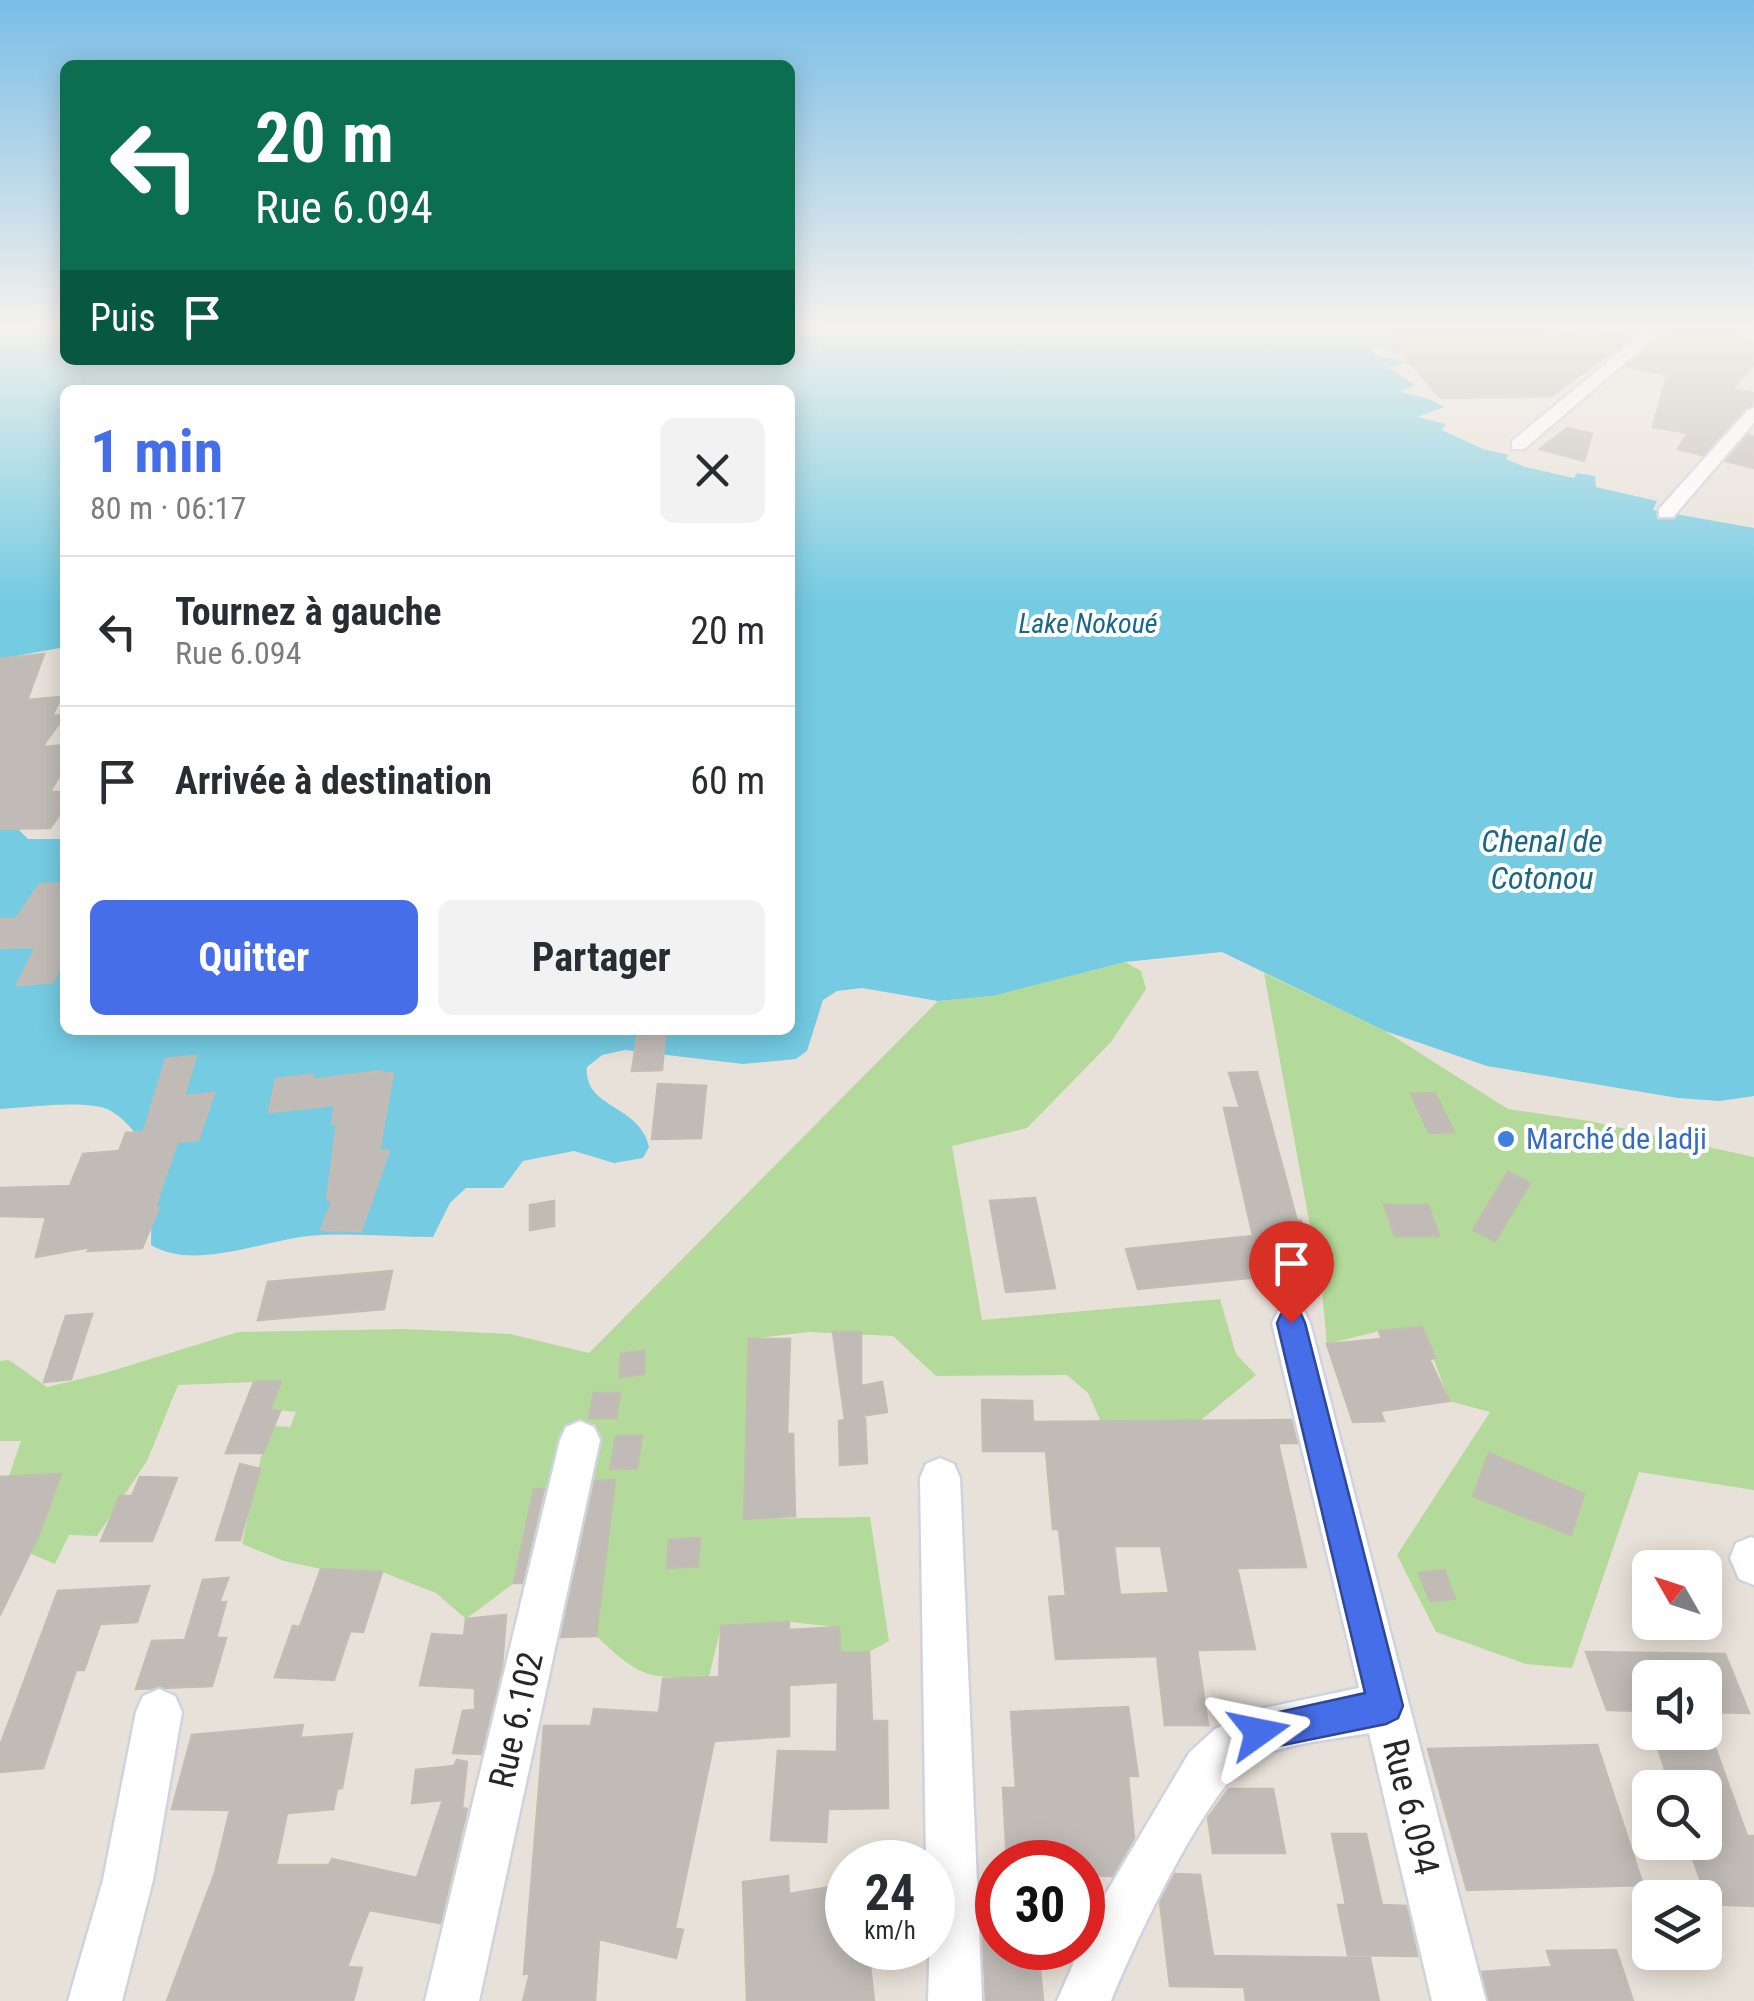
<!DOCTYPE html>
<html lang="fr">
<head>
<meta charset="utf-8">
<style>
	body { margin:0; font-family:"Roboto Condensed",sans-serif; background:#f2f2f3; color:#2b2b33; height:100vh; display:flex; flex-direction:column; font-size:38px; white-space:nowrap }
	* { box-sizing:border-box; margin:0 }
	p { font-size:32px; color:#7c7c81 }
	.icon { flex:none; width:55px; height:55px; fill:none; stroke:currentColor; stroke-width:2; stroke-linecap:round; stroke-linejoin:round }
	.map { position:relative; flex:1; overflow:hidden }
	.drawer { position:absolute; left:60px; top:385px; width:735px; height:650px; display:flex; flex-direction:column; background:#fff; border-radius:15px; box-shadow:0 5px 25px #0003 }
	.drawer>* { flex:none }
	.top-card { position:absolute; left:60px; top:60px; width:735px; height:305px; border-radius:15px; box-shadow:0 5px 25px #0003; background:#0b6e4f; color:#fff; overflow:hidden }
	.needle { width:65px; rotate:309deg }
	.tools { position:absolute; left:1632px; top:1550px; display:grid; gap:20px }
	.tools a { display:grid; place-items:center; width:90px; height:90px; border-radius:15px; background:#fff; box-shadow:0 5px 25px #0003; font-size:50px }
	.speed { position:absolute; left:825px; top:1840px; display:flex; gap:20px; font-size:50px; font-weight:700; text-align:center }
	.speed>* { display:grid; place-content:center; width:130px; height:130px; border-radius:50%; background:#fff; box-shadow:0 5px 25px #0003; line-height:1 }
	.speed small { font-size:25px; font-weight:400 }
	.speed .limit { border:15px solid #d22; background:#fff; color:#111 }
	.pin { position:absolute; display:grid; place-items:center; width:85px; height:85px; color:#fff; margin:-102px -42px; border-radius:50% 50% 50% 0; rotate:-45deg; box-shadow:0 0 10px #0007 }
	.pin .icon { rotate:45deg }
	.me { position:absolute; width:110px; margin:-55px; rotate:78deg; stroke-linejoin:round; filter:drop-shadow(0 0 8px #0008) }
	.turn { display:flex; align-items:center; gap:35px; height:210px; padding:0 30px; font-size:45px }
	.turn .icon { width:130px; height:130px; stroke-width:2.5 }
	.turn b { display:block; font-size:70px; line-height:85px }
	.then { display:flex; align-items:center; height:95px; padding:0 30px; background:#0003; gap:20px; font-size:38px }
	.round { display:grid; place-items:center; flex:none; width:105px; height:105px; border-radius:15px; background:#f2f2f3 }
	.summary { display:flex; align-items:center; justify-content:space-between; height:170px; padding:0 30px }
	h1 { font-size:60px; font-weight:700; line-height:75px; color:#466ee8 }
	.cta { display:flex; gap:20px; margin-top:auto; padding:20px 30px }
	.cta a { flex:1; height:115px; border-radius:15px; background:#466ee8; color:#fff; font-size:40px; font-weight:700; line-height:115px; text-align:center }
	.cta a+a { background:#f2f2f3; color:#2b2b33 }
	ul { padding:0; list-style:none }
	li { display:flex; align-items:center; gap:30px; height:150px; padding:0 30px; border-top:2px solid #e1e1e2 }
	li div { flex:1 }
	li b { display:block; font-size:38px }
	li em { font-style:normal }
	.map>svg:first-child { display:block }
	.green { fill:#b3da9a }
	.water { fill:#74cbe2 }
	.building { fill:#c0bbb6; stroke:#c3bcb3; stroke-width:2.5; fill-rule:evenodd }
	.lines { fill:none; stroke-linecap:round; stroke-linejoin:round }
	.street-casing { stroke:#cfd3df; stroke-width:5 }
	.street { fill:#fff; fill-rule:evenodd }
	.route { fill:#466ee8; stroke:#2e4897; stroke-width:2.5 }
	.shop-dot { fill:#3f7fe0; stroke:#fff; stroke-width:4 }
	.labels { text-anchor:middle; stroke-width:8; stroke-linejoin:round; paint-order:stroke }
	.far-water-label { font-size:28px; font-style:italic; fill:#196888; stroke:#fff }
	.shop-label { font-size:30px; fill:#366cbe; stroke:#fff; text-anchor:start }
	.water-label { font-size:32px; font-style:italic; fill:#196888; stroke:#fff }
	.near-street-label { font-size:35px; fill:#272727; stroke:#fff }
</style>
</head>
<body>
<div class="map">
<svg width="1754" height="2001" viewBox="0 0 1754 2001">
	<rect width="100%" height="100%" fill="#e8e1d9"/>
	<path class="green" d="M1125 962 1141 971 1146 989 1111 1042 1027 1128 952 1146 982 1320 1220 1299 1236 1354 1256 1375 1201 1420 1101 1422 1088 1393 1067 1375 936 1376 893 1336 809 1332 750 1339 744 1519 870 1517 889 1641 869 1652 840 1653 838 1627 789 1622 721 1626 709 1677C647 1679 641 1678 596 1636L615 1481C587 1482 562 1490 534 1489L514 1583 466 1619 436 1593 382 1572 321 1569 284 1561 242 1544 261 1457 273 1426 290 1427 296 1412 270 1409 280 1381 178 1385 147 1461 97 1536 69 1535 55 1564 29 1553 61 1475 9 1476 21 1441H0V1361L9 1360 47 1387 105 1373 238 1332 406 1329 510 1334 589 1353 938 1001 993 996Z
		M1264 973 1385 1031 1508 1109 1589 1121 1754 1157V1490L1639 1472 1572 1668 1526 1664 1436 1632 1397 1555 1490 1412 1449 1401 1422 1327 1379 1331 1327 1344 1322 1292Z"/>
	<path class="water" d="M0 324H65V360H790V324H1435L1419 353 1395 354 1381 347 1369 348 1378 356 1407 362 1389 368 1415 385 1400 392 1430 399 1444 407 1417 417 1446 424 1442 430 1483 449 1509 455 1506 459 1525 467 1574 478 1577 473 1595 476 1596 487 1657 501 1653 510 1754 528V1096L1720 1101 1678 1098 1487 1066 1385 1031 1222 952 1125 962 993 996 938 1001 862 988 837 991 823 1000 807 1051 796 1059 743 1064 625 1050 602 1055 587 1067C583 1109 640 1104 649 1147L643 1158 614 1163 574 1151 523 1161 503 1188H466L450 1203 433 1237C392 1237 349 1232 309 1236 260 1241 195 1271 151 1245L152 1155C140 1140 127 1119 109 1110 87 1099 26 1108 0 1109V820L7 818 28 839H65V1030H790V390H65V647L0 659Z"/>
	<path class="building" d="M1376 324H1481L1499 328 1541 325 1568 339 1579 331 1629 340 1551 396 1441 398Z
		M1728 324 1754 344V364L1733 389 1754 393 1752 405 1703 455 1678 449 1688 433 1653 427 1667 375 1626 366 1671 328Z
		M1567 428 1592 434 1584 461 1540 449Z
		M1748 435 1754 437V468L1726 461Z
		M44 654 27 700 61 697 52 716 65 715 42 747 65 745V766L50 792H65V807L50 828 0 829V659Z
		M40 884H65V957L53 982 17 985 36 947 0 948V919H16Z
		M665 1036 662 1070 632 1071 637 1037Z
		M196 1056 184 1096 214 1093 198 1140 177 1142 155 1207H159L142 1248 88 1251 90 1247 36 1257 46 1217 0 1216V1188L70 1186 83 1154 119 1151 126 1133 144 1132 166 1059Z
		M382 1071V1074L393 1073 379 1151 389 1150 361 1231 321 1230 333 1200H327L337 1124H332L335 1105 269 1112 276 1079 313 1075 312 1080Z
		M1257 1072 1297 1221H1301L1316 1270 1247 1271 1250 1278 1138 1289 1126 1249 1253 1236 1224 1108H1240L1229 1073Z
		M658 1084 706 1086 701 1138 652 1139Z
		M1435 1093 1454 1132 1429 1133 1411 1094Z
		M1508 1172 1530 1183 1495 1241 1473 1230Z
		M1035 1198 1055 1288 1006 1292 990 1201Z
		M554 1201V1226L530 1230V1205Z
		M1384 1205H1428L1439 1236H1395Z
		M392 1271 384 1309 258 1320 268 1282Z
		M92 1314 71 1379 44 1382 66 1316Z
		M1422 1327 1435 1358 1429 1359 1449 1401 1380 1411 1384 1421 1353 1422 1327 1344 1382 1339 1379 1331Z
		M833 1332H861V1386L882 1382 887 1412 861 1416 865 1419 867 1463 840 1465 839 1421 845 1420Z
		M749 1339H790L787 1434H793L795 1516 744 1519Z
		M644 1351V1374L620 1377 621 1354Z
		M281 1381 270 1410 280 1411 263 1453H226L254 1382Z
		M594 1393H620L616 1418H589Z
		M982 1400 1032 1401 1033 1422 1291 1420 1297 1443H1278L1306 1567 1237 1568 1255 1649 1197 1650 1208 1725H1165L1157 1656 1056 1659 1049 1597 1066 1596 1059 1529H1053L1046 1451H983ZM1114 1546H1161L1169 1593 1120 1595Z
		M616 1436H642L637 1468 610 1469Z
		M1489 1453 1584 1494 1571 1535 1473 1496Z
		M240 1464 260 1469 240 1540H216Z
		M61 1474 39 1534 0 1615V1477Z
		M140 1477 177 1478 152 1541H101L120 1496H132Z
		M615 1480 596 1636 561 1637 595 1481Z
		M534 1489H544L522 1583H514Z
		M700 1538 698 1566 667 1568 669 1540Z
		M321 1569 382 1572 363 1632 350 1631 334 1680 275 1677 293 1626 300 1627Z
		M1444 1570 1455 1599 1430 1601 1419 1573Z
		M228 1578 219 1603 226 1602 216 1638H226L212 1686 136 1689 152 1641 185 1640 203 1580Z
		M149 1586 137 1622 100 1624 84 1670H76L43 1768 0 1772V1746L58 1591Z
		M506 1615 502 1666 481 1754 453 1753 463 1711 475 1710V1688L420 1685 432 1634 464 1636 466 1619Z
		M789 1622V1630L839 1627 840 1653 869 1652 872 1721H887L888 1808 828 1809 826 1842 771 1840 778 1751 837 1752 838 1682 789 1685V1736L714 1741 675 1928 683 1930 676 1958 599 1939 595 2001H523L530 1973 524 1974 544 1726H591L594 1709 659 1713 663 1679 719 1677 721 1626Z
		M1586 1652 1725 1654 1749 1713 1705 1712V1678H1650V1711L1607 1710Z
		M1128 1707 1138 1776H1128L1134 1838 1112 1876 1082 1875V1862H1007L1003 1788H1016L1011 1712Z
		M303 1725 300 1738 352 1734 342 1788 337 1789 333 1809 287 1813 276 1865H329L332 1859 417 1878 443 1800 412 1803 416 1770 454 1766 457 1760 467 1762 462 1808 467 1809 440 1923 369 1910 347 1967 362 1968 353 2001H167L215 1873 230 1810 172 1809 192 1735Z
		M1708 1728 1747 1836H1754V1906L1709 1904 1687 1842H1705V1788H1671L1653 1732H1705Z
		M1597 1745 1643 1885 1467 1890 1428 1749Z
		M1229 1789H1273L1285 1853H1213L1208 1818Z
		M1332 1834H1366L1382 1905 1406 1906 1417 1956 1348 1955 1338 1905H1346Z
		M1175 1874 1200 1875 1213 1956 1370 1958 1379 2001H1246L1244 1987 1170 1986 1160 1902Z
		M788 1876 789 1894 848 1884V1948H868L874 2001H747L743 1882Z
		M998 1922V1948H1038L1043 2001H986L982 1923Z
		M1616 1950 1633 2001H1489L1482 1972 1552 1967 1547 1951Z"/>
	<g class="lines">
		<g class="street-casing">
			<path id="street" d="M1588 324H1615L1646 331 1654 324H1670L1524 449H1512V441L1637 338Z
				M1754 408V423L1673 517H1659V509L1748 410Z
				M1291 1307 1304 1311 1310 1323 1486 2001H1432L1369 1733C1336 1739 1276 1744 1249 1762 1204 1794 1133 1946 1111 2001H1057L1099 1905 1189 1753 1215 1729 1259 1709 1359 1688 1272 1323 1278 1311Z
				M580 1421 594 1427 600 1440 479 2001H425L560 1440 566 1427Z
				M940 1458 954 1464 960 1478 982 2001H928L932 1862H926L920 1478 926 1464Z
				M1751 1537 1754 1538V1585L1739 1579 1730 1558 1736 1543Z
				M159 1689 175 1696 182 1712 153 1880 122 2001H68L103 1880 136 1712 143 1696Z"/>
		</g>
		<use href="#street" class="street"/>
	</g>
	<linearGradient id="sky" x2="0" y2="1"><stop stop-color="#79bde6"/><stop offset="0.54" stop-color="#f5f2ee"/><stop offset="1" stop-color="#f5f2ee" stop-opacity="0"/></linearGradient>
	<rect width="1754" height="604" fill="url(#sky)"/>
	<path class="route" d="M1291 1310 1301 1314 1305 1323 1403 1706 1398 1718 1386 1724 1259 1750 1247 1744 1241 1732 1247 1719 1365 1693 1277 1323 1281 1314Z"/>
	<circle class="shop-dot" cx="1506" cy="1139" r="10"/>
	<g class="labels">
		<g class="far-water-label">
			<text x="1088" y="633">Lake Nokoué</text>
		</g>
		<g class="shop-label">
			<text x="1526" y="1149">Marché de ladji</text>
		</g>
		<g class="water-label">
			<text x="1542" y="852">Chenal de<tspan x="1542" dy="37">Cotonou</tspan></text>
		</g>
		<g class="near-street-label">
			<text transform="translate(516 1720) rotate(-77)" y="12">Rue 6.102</text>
			<text transform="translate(1411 1807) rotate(76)" y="12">Rue 6.094</text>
		</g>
	</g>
</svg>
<div class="tools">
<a><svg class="needle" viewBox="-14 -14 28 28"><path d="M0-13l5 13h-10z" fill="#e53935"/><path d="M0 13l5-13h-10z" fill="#7c7c81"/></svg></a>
<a><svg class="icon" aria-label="sound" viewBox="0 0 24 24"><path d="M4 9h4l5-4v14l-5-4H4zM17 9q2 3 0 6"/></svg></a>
<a><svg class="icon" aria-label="search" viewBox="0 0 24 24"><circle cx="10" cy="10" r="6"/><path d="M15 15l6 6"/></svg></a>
<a><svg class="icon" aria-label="layers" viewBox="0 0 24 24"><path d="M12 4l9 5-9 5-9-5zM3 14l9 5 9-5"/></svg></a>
</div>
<div class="speed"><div>24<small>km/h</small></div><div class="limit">30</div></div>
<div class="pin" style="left:1291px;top:1323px;background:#d93025"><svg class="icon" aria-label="arrive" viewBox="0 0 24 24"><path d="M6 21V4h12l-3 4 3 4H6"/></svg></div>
<svg class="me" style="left:1259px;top:1732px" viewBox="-20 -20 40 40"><path d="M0-17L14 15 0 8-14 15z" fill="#466ee8" stroke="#fff" stroke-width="4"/></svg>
<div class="top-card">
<div class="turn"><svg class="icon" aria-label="left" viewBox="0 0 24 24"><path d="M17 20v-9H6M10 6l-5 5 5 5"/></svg><div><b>20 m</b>Rue 6.094</div></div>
<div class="then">Puis<svg class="icon" aria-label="arrive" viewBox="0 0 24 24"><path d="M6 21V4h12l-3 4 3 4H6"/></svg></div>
</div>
<section class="drawer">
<div class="summary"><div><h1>1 min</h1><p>80 m · 06:17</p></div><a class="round"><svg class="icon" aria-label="close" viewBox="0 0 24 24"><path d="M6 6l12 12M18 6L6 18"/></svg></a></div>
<ul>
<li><svg class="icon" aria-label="left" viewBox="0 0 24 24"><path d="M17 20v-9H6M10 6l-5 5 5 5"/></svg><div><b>Tournez à gauche</b><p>Rue 6.094</p></div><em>20 m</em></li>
<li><svg class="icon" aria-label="arrive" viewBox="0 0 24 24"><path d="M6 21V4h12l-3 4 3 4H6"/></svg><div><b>Arrivée à destination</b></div><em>60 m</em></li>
</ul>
<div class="cta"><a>Quitter</a><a>Partager</a></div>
</section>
</div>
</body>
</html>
